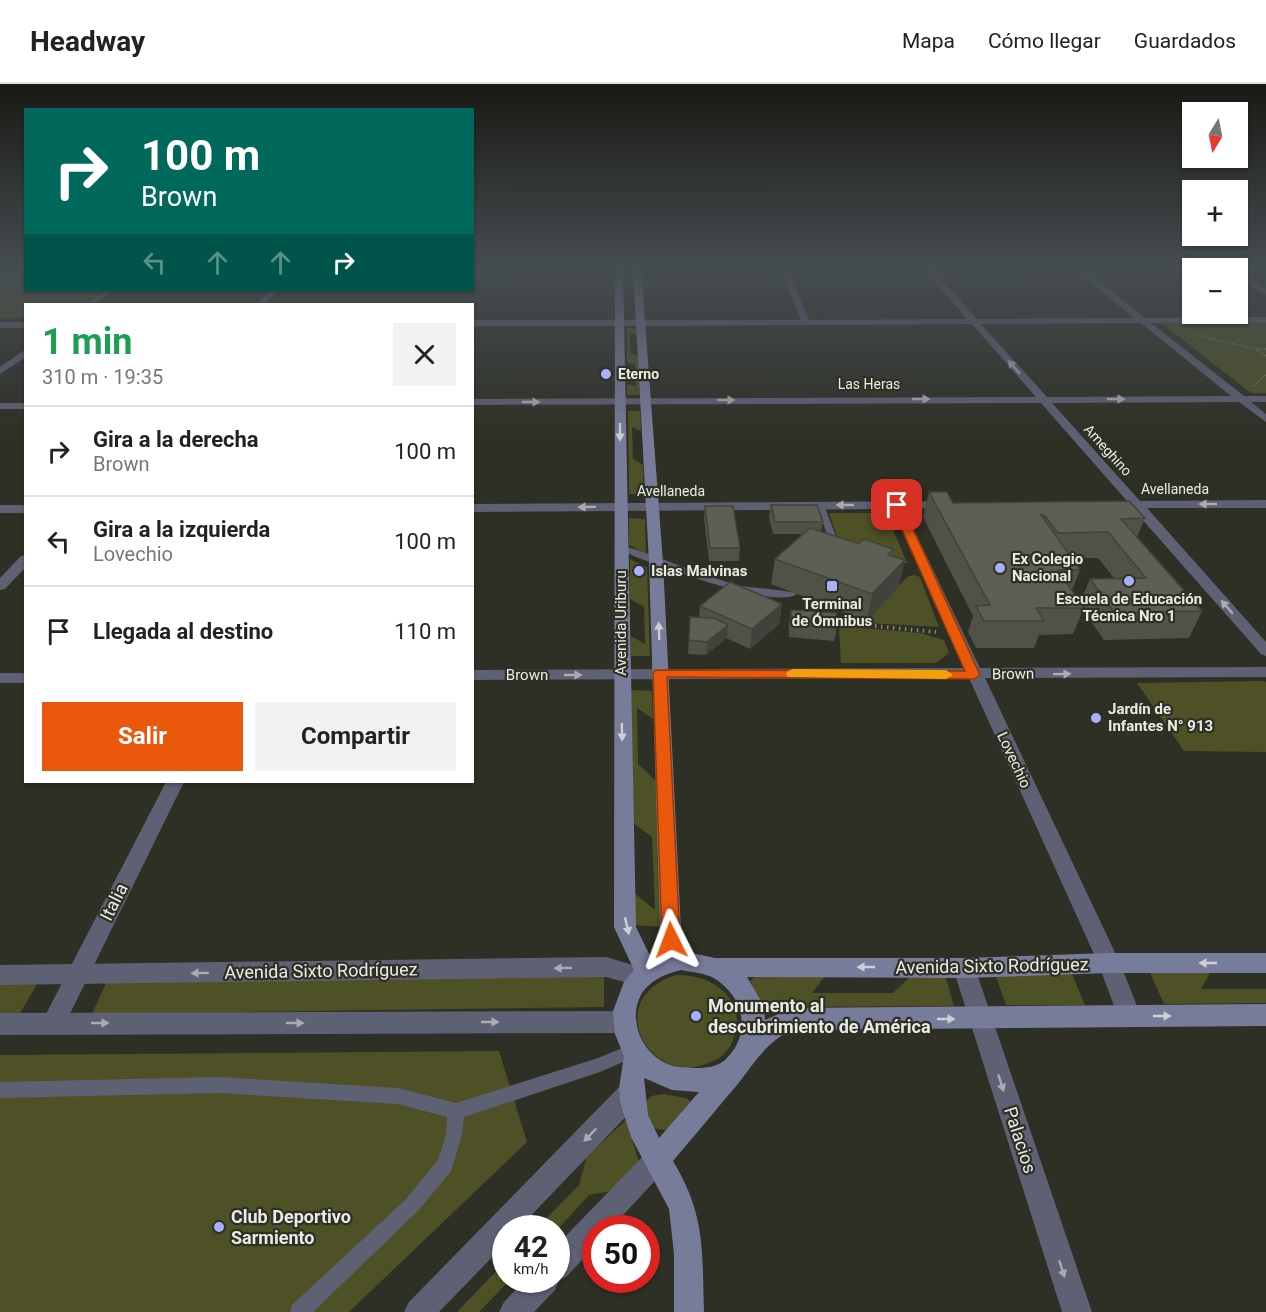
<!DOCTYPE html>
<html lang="es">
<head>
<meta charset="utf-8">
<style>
	body { margin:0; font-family:Roboto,sans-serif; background:#f2f2f2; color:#222; height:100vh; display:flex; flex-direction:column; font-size:22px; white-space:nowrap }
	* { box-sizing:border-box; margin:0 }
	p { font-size:20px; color:#767676 }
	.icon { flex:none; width:33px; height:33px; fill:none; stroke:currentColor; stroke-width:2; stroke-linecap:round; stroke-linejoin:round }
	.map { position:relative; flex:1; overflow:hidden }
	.panel { position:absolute; left:24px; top:219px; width:450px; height:480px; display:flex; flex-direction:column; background:#fff; border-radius:0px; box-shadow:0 2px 4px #0004 }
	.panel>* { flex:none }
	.hud { position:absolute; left:24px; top:24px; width:450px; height:183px; border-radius:0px; box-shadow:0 2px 4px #0004; background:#00695c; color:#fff; overflow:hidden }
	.needle { width:39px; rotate:190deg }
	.buttons { position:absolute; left:1182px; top:18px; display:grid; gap:12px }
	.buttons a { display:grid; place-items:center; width:66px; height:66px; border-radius:0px; background:#fff; box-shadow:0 2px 4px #0004; font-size:30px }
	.speed { position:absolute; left:492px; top:1131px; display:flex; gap:12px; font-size:30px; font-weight:700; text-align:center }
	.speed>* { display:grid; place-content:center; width:78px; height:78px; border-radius:50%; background:#fff; box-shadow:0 2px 4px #0004; line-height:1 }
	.speed small { font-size:15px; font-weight:400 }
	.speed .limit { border:9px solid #d22; background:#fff; color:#111 }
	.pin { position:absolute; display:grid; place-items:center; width:51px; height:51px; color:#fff; margin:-26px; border-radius:12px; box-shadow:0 3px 9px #0006 }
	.me { position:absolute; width:66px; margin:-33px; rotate:357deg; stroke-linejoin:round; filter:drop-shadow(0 0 4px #0008) }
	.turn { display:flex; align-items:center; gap:21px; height:126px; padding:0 18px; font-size:27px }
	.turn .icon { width:78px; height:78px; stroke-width:2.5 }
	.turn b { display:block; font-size:42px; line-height:51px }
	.lanes { display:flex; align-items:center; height:57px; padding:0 18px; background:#0003; justify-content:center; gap:30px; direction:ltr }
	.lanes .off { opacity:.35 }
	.round { display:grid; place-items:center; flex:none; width:63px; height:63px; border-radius:0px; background:#f2f2f2 }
	.head { display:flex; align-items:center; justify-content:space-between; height:102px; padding:0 18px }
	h1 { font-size:36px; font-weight:700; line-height:45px; color:#1e9e55 }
	.primary-button { display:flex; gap:12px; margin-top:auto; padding:12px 18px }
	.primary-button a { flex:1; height:69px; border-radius:0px; background:#ea580c; color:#fff; font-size:24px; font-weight:700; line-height:69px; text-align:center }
	.primary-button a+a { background:#f2f2f2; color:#222 }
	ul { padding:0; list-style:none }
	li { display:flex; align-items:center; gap:18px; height:90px; padding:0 18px; border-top:2px solid #e0e0e0 }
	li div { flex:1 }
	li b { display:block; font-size:22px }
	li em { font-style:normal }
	header { display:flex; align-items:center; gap:36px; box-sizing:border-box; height:84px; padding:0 30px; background:#fff; border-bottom:2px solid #e0e0e0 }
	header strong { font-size:28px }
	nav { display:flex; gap:33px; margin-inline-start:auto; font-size:21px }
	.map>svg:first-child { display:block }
	.green { fill:#4d5125 }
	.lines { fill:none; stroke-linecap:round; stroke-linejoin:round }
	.path-far1 { stroke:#86877f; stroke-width:2; stroke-dasharray:1 2; stroke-linecap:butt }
	.path { stroke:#86877f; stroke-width:4; stroke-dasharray:1.5 4.5; stroke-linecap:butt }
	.service { fill:#5e6074; fill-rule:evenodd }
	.minor { fill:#5e6074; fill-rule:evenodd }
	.tertiary { fill:#5e6074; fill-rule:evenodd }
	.secondary { fill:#787c9b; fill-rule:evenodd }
	.wall { fill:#505248; fill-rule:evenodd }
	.shaded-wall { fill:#41423b }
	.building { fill:#5d5f54; stroke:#41423b; stroke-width:1.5 }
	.oneway { fill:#abacb2 }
	.oneway2 { fill:#cecfd2 }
	.route { fill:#ea580c; stroke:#983908; stroke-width:1.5 }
	.slow { fill:#f59e0b }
	.poi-dot { fill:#a8b0fc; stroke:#2e2f25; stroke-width:2 }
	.labels { text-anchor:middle; stroke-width:4.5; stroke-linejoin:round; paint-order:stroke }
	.far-poi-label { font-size:14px; font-weight:bold; fill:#eaebe4; stroke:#2e2f25; text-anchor:start }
	.far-street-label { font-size:14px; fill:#eaebe4; stroke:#2e2f25 }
	.poi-label { font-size:15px; font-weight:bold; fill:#eaebe4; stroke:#2e2f25; text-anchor:start }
	.street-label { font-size:15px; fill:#eaebe4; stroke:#2e2f25 }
	.near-street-label { font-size:18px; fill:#eaebe4; stroke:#2e2f25 }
	.near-poi-label { font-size:18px; font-weight:bold; fill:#eaebe4; stroke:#2e2f25; text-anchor:start }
</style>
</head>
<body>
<header>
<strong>Headway</strong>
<nav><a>Mapa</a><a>Cómo llegar</a><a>Guardados</a></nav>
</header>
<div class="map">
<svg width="1266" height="1228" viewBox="0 0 1266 1228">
	<rect width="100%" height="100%" fill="#2e2f25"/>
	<path class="green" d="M0 184H25L26 206H104L84 220H26L25 234H0Z
		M1161 239H1266V309H1251Z
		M627 244H637V250L630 249V269L638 272 640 311H627V300L636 302 635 281 627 278Z
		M628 327H640L641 347 632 343 633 375 643 381 644 410H629Z
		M829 429H886L907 479H846Z
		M629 434 645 435 646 470 629 461Z
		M630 475 647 483 650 572H631V552L645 560 644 523 630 515Z
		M914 491 920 493 939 543 865 539 907 493Z
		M839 542 920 549 944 556 949 569 936 579H841Z
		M1262 597 1266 598V668L1184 667 1137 599Z
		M631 606 652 607 653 635 637 624 638 680 656 697 662 843 634 841V809L655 826 652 753 633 739Z
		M1150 889H1210L1201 905H1266V919L1164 920Z
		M995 890H1072L1085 921H1006Z
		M676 891C713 890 749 916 733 956 729 967 721 974 711 978 651 1007 599 915 676 891Z
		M912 891H945L954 922 766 923 759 917 750 897 755 892H825L812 909H893Z
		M604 892V923L92 930 106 899Z
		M0 900H37L19 931 0 932Z
		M499 967 527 1058 349 1228H0V971Z
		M664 1010 686 1014 691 1018 666 1046 652 1044 646 1039 645 1018 651 1012Z
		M626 1036 639 1078 611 1107 589 1111 557 1146 537 1144 579 1101 587 1072Z
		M505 1178 506 1196H510L479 1228H457Z"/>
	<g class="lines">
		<path class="path-far1" d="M1194 251 1257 265
			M1266 265H1256L1266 272
			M1254 302 1266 290"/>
		<path class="path" d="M856 533V537L864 541 936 548"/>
		<path class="service" d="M817 419H820L824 421 840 463 839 465H833L832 463 816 421Z
			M621 461C662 473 700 492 742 502 753 504 790 506 797 510 773 527 647 477 618 466V462Z
			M634 959 639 961 642 966 639 971 600 988 464 1033 462 1051 451 1087 418 1127 313 1228H290L292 1221 406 1115 438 1076 446 1051 447 1033 398 1020 219 1009 0 1014V998L219 993 398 1004 456 1019 598 974Z"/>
		<path class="minor" d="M779 184H787L809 236 967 235 923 184H931L977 235 1134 234 1073 184H1082L1145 234 1266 233V239H1151L1244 312H1266V318H1251L1266 330V338L1239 318 1052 319 1140 417 1266 416V424H1147L1266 558V572L1261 570 1133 425 1107 424 1105 421 1107 418 1127 417 1041 319 472 321V315L1036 313 972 240 640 242 636 239 640 236H801ZM1141 239 1231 312 1047 313 981 240Z
			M1238 190 1266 205V210L1238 195Z
			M270 206H278L265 220H257Z
			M0 319H26V325H0Z
			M947 417 953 421 951 424 904 425 980 584 1266 583V593L985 594 1120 879 1141 932 1137 940 1129 943 1121 940 1098 879 969 594 472 596V586L964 584 892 425 472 428V420Z
			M0 421H26V429H0Z
			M26 471V483L5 505 0 506V494L21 472Z
			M0 589H26V599H0Z
			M166 698H184L61 948 53 951 45 948 41 940 45 932Z
			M964 874 972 877 975 884 1092 1228H1062L953 884 956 877Z"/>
		<path class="tertiary" d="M106 206H115L95 220H86Z
			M472 236H640L644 239 640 242H472Z
			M0 238H26V244H0Z
			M26 265V273L0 290V283Z
			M606 873 650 886 653 893 650 900 642 903 606 893 0 901V881Z
			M625 927 633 930 637 938 633 946 625 949 0 951V929Z
			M631 997 640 1000 643 1009 640 1018 519 1144H506V1159L439 1228H404L409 1218 622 1000Z
			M657 1063 666 1067 670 1076 666 1085 611 1144H596V1161L566 1193 559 1196 555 1206 534 1228H499L504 1218 525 1196H556V1162L648 1067Z"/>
		<path class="secondary" d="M615 184H623L636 843 652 876 661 872 649 478 633 184H641L663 478 682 867 715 874H964L1109 869H1266V889H1109L964 894 747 893 764 922 765 936 792 924 1266 920V942L793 946C767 956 753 981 737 1001 715 1027 694 1052 673 1077 706 1132 702 1167 704 1228H674V1170L669 1125 631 1053 620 1018 619 1004 624 972 615 950 613 927 624 898 634 886 614 843ZM681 886C691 888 703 889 712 893 744 911 753 950 725 976 717 983 706 984 695 984 686 983 677 984 668 980 640 969 625 930 645 905 655 894 668 889 681 886ZM644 994 672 1006 699 1008 659 1054 648 1031Z"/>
	</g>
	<path class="wall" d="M26 225V233H16L14 228Z
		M929 408 953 419 1145 434 1137 453 1202 527 1189 554 1104 556 1083 526 1073 550 1039 551 1034 564H976L968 548 973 532 923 433ZM1071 474H1098L1114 494 1090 495 1080 519 1072 506 1080 486Z
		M771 421 823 438 821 447 859 460 893 465 892 472 899 502 867 537 771 500 775 475 802 450H773L769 433Z
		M705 422 740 464 739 477H709L704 434Z
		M782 520 779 540 750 565 726 554 706 571 688 570 690 533 699 534 700 522Z
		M791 526 837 544 834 557 789 553V539Z"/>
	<path class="shaded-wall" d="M905 476 899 502 867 537 872 510Z
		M782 520 779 540 750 565 752 545Z
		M728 541 727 554 706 571 707 558Z"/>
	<path class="building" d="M19 225H26V228H14Z
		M929 408H947L953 419 1129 417 1145 434 1121 435 1202 527 1115 529 1090 495 1146 494 1108 448 1058 449 1045 432 1041 431 1080 486H1058L1084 524H1036L1044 537H984L976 522 990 521Z
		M771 421H817L823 438H775Z
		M705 422H733L740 464H710Z
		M810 444 859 460 864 455 893 465 888 471 905 476 872 510 775 475Z
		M730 498 782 520 752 545 700 522Z
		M791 526 836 529 837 544 791 540Z
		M690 533 714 534 728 541 707 558 689 556Z"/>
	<defs><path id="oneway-solid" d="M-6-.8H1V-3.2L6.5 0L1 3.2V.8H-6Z" transform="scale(1.5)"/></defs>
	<g class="oneway">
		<use href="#oneway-solid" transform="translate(1014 283) rotate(-131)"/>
		<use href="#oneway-solid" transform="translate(921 315)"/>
		<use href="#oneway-solid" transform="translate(1116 315)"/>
		<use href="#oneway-solid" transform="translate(726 316)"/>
		<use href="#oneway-solid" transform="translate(531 318)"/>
		<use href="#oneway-solid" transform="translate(1208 420) rotate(180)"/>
		<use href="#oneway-solid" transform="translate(845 421) rotate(180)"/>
		<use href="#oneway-solid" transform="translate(587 423) rotate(179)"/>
		<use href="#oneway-solid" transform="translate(1227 523) rotate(-131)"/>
		<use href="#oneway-solid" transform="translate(1062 590) rotate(-1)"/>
		<use href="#oneway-solid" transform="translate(573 591)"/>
		<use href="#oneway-solid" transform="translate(563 884) rotate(179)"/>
		<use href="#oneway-solid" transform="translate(200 889) rotate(179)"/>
		<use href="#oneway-solid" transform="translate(490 938)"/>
		<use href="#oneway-solid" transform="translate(100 939)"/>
		<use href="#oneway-solid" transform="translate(295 939)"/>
		<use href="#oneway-solid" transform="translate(1001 999) rotate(72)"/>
		<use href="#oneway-solid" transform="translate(590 1051) rotate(134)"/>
		<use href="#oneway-solid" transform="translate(1062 1185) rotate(72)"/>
	</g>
	<g class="oneway2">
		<use href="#oneway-solid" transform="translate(620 348) rotate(90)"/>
		<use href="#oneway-solid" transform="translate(659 547) rotate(-92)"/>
		<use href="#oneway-solid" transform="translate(622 648) rotate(89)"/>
		<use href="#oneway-solid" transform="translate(627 842) rotate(77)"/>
		<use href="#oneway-solid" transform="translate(1208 879) rotate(180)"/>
		<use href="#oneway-solid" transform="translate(866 883) rotate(-180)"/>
		<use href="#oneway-solid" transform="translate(1162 932)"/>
		<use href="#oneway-solid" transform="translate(946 935)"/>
	</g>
	<linearGradient id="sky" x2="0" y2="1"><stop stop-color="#191a14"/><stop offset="0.52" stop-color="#464d51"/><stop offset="1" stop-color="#464d51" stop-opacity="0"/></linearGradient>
	<rect width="1266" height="356" fill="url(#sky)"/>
	<path class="route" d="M897 418 902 421 980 591 974 595 667 593 680 856 678 861 671 863 665 861 662 856 653 589 655 586 965 587 891 421Z"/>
	<path class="slow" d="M793 585 946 586 953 591 946 595 788 593 786 590 788 587Z"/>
	<g class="poi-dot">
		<circle cx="606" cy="290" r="6"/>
		<circle cx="1000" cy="484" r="6"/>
		<circle cx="639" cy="487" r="6"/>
		<circle cx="1129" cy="497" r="6"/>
		<rect x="826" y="496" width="12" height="12" rx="3"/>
		<circle cx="1096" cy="634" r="6"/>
		<circle cx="696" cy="932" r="6"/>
		<circle cx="219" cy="1143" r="6"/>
	</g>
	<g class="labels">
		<g class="far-poi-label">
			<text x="618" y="295">Eterno</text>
		</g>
		<g class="far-street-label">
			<text x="869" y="305">Las Heras</text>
			<text transform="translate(1108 366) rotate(48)" y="5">Ameghino</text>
			<text x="1175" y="410">Avellaneda</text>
			<text x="671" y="412">Avellaneda</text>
		</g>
		<g class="poi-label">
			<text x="1012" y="480">Ex Colegio<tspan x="1012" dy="17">Nacional</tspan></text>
			<text x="651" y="492">Islas Malvinas</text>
			<text x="1129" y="520" text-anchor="middle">Escuela de Educación<tspan x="1129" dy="17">Técnica Nro 1</tspan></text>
			<text x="832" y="525" text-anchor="middle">Terminal<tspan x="832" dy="17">de Ómnibus</tspan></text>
			<text x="1108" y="630">Jardín de<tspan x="1108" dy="17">Infantes N° 913</tspan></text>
		</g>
		<g class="street-label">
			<text transform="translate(621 539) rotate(-90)" y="5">Avenida Uriburu</text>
			<text transform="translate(1013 590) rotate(-1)" y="5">Brown</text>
			<text x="527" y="596">Brown</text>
			<text transform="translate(1014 676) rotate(65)" y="5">Lovechio</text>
		</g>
		<g class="near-street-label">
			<text transform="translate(114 818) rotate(-63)" y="6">Italia</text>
			<text transform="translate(992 882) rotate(-1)" y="6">Avenida Sixto Rodríguez</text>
			<text transform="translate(321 887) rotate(-1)" y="6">Avenida Sixto Rodríguez</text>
			<text transform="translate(1020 1056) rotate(72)" y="6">Palacios</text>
		</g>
		<g class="near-poi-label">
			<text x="708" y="928">Monumento al<tspan x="708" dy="21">descubrimiento de América</tspan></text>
			<text x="231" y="1139">Club Deportivo<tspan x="231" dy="21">Sarmiento</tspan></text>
		</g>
	</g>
</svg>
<div class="buttons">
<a><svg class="needle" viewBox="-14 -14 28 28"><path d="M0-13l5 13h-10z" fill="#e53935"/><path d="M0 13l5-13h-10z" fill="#767676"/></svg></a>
<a>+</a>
<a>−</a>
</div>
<div class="speed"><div>42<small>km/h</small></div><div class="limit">50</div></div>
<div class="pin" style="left:897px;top:421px;background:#d93025"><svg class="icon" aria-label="arrive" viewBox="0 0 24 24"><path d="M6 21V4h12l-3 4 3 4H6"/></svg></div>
<svg class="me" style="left:671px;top:856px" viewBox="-20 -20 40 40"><path d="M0-17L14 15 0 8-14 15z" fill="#ea580c" stroke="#fff" stroke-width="4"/></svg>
<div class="hud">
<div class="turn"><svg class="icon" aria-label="right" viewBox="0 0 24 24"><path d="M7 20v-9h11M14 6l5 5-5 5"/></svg><div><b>100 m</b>Brown</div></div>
<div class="lanes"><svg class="icon off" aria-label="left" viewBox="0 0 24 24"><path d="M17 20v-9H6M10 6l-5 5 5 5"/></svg><svg class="icon off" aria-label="ahead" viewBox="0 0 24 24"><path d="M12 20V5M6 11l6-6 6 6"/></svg><svg class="icon off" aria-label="ahead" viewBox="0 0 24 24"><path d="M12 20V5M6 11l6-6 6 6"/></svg><svg class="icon" aria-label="right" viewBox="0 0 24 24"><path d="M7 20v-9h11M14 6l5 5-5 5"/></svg></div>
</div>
<section class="panel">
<div class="head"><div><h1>1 min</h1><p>310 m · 19:35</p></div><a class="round"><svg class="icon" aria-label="close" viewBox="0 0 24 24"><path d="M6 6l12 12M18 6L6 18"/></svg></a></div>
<ul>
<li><svg class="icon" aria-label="right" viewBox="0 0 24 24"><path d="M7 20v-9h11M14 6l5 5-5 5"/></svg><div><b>Gira a la derecha</b><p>Brown</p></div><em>100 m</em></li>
<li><svg class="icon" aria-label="left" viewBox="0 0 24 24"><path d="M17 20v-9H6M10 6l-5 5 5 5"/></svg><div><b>Gira a la izquierda</b><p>Lovechio</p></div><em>100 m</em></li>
<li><svg class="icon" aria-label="arrive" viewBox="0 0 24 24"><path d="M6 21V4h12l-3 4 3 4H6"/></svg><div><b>Llegada al destino</b></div><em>110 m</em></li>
</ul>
<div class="primary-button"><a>Salir</a><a>Compartir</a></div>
</section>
</div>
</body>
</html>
